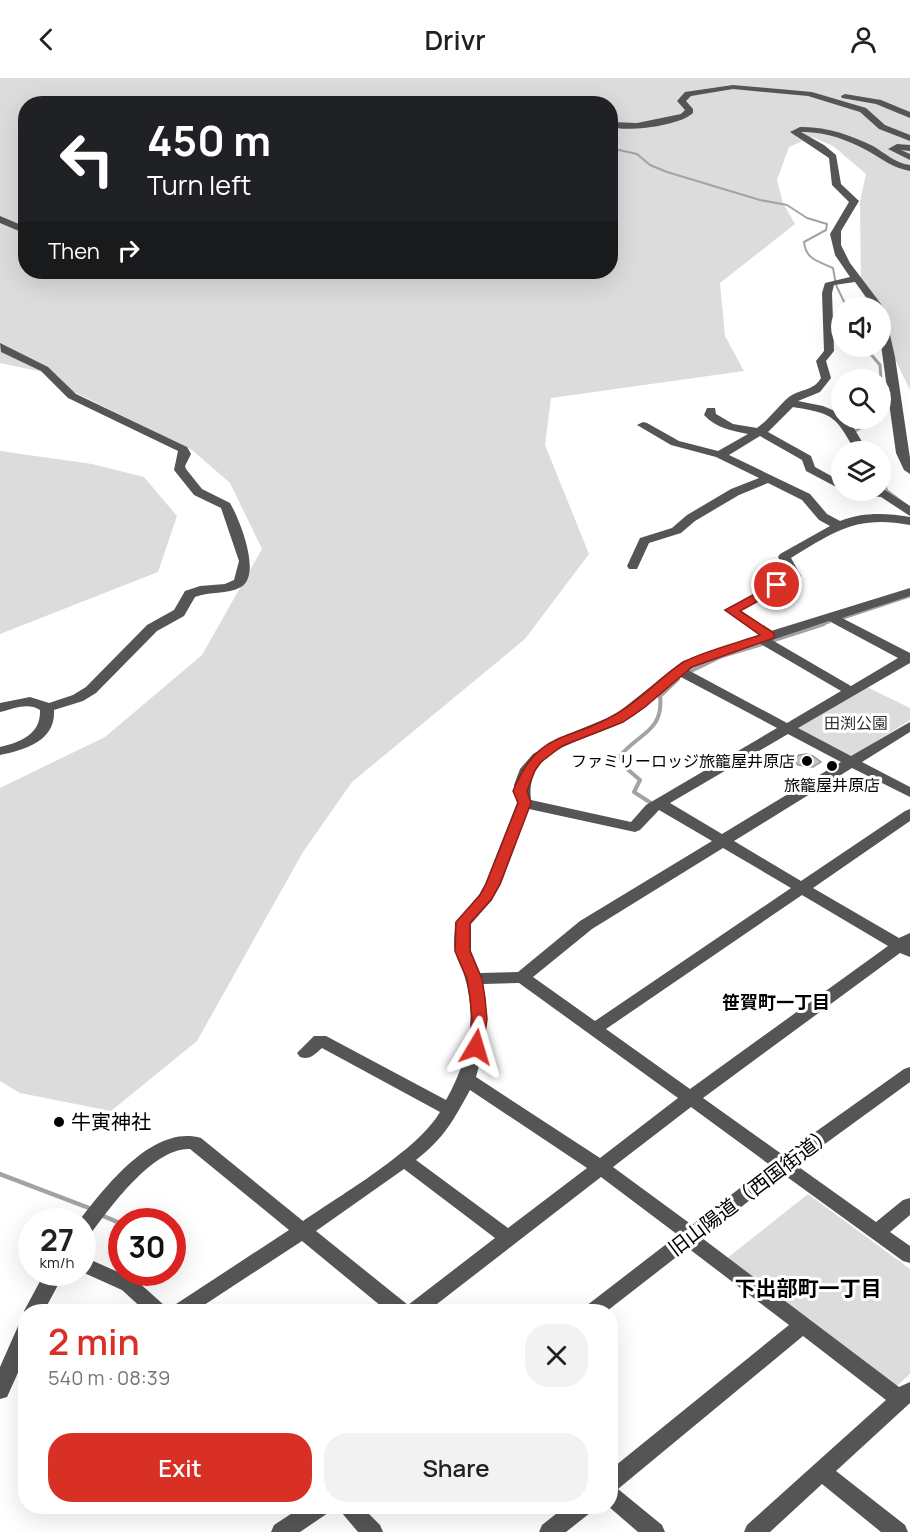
<!DOCTYPE html>
<html lang="en">
<head>
<meta charset="utf-8">
<style>
	body { margin:0; font-family:Manrope,"Noto Sans JP",sans-serif; background:#f2f2f2; color:#202124; height:100vh; display:flex; flex-direction:column; font-size:22px; white-space:nowrap }
	* { box-sizing:border-box; margin:0 }
	p { font-size:20px; color:#757577 }
	.icon { flex:none; width:33px; height:33px; fill:none; stroke:currentColor; stroke-width:2; stroke-linecap:round; stroke-linejoin:round }
	.map { position:relative; flex:1; overflow:hidden }
	.side { position:absolute; left:18px; top:1226px; width:600px; height:210px; display:flex; flex-direction:column; background:#fff; border-radius:24px; box-shadow:0 6px 24px #0002 }
	.side>* { flex:none }
	.top-card { position:absolute; left:18px; top:18px; width:600px; height:183px; border-radius:24px; box-shadow:0 6px 24px #0002; background:#202124; color:#fff; overflow:hidden }
	.tools { position:absolute; left:831px; top:219px; display:grid; gap:12px }
	.tools a { display:grid; place-items:center; width:60px; height:60px; border-radius:50%; background:#fff; box-shadow:0 6px 24px #0002; font-size:30px }
	.speed { position:absolute; left:18px; top:1130px; display:flex; gap:12px; font-size:30px; font-weight:700; text-align:center }
	.speed>* { display:grid; place-content:center; width:78px; height:78px; border-radius:50%; background:#fff; box-shadow:0 6px 24px #0002; line-height:1 }
	.speed small { font-size:15px; font-weight:400 }
	.speed .limit { border:9px solid #d22; background:#fff; color:#111 }
	.pin { position:absolute; display:grid; place-items:center; width:51px; height:51px; color:#fff; margin:-26px; border:3px solid #fff; border-radius:50%; box-shadow:0 2px 6px #0007 }
	.me { position:absolute; width:66px; margin:-33px; rotate:7deg; stroke-linejoin:round; filter:drop-shadow(0 0 4px #0008) }
	.turn { display:flex; align-items:center; gap:21px; height:126px; padding:0 30px; font-size:27px }
	.turn .icon { width:78px; height:78px; stroke-width:2.5 }
	.turn b { display:block; font-size:42px; line-height:51px }
	.then { display:flex; align-items:center; height:57px; padding:0 30px; background:#0003; gap:12px; font-size:22px }
	.round { display:grid; place-items:center; flex:none; width:63px; height:63px; border-radius:24px; background:#f2f2f2 }
	.head { display:flex; align-items:center; justify-content:space-between; height:102px; padding:0 30px }
	h1 { font-size:36px; font-weight:600; line-height:45px; color:#d93025 }
	.primary-button { display:flex; gap:12px; margin-top:auto; padding:12px 30px }
	.primary-button a { flex:1; height:69px; border-radius:24px; background:#d93025; color:#fff; font-size:24px; font-weight:600; line-height:69px; text-align:center }
	.primary-button a+a { background:#f2f2f2; color:#202124 }
	header { display:flex; justify-content:space-between; align-items:center; height:78px; padding:0 30px; background:#fff; font-size:27px; font-weight:600 }
	.map>svg:first-child { display:block }
	.green { fill:#dcdcdc; fill-rule:evenodd }
	.lines { fill:none; stroke-linecap:round; stroke-linejoin:round }
	.stream-far3 { stroke:#a3a3a3; stroke-width:2 }
	.stream-far2 { stroke:#a3a3a3; stroke-width:3 }
	.stream-far1 { stroke:#a3a3a3; stroke-width:4 }
	.stream { stroke:#a3a3a3; stroke-width:4.5 }
	.building { fill:#c4c4c4; stroke:#999; stroke-width:1.5 }
	.minor { fill:#555; fill-rule:evenodd }
	.route { fill:#d93025; stroke:#8d1f18; stroke-width:1.5 }
	.poi-dot { fill:#000; stroke:#fff; stroke-width:2 }
	.labels { text-anchor:middle; stroke-width:6; stroke-linejoin:round; paint-order:stroke }
	.park-label { font-size:16px; fill:#333; stroke:#fff }
	.poi-label { font-size:16px; fill:#000; stroke:#fff; text-anchor:end }
	.neighbourhood-label { font-size:18px; font-weight:bold; fill:#000; stroke:#fff }
	.near-poi-label { font-size:20px; fill:#000; stroke:#fff; text-anchor:start }
	.near-street-label { font-size:20px; fill:#000; stroke:#fff }
	.near-neighbourhood-label { font-size:21px; font-weight:bold; fill:#000; stroke:#fff }
</style>
</head>
<body>
<header><svg class="icon" aria-label="back" viewBox="0 0 24 24"><path d="M15 5l-7 7 7 7"/></svg>Drivr<svg class="icon" aria-label="person" viewBox="0 0 24 24"><circle cx="12" cy="8" r="4"/><path d="M4 21q1-7 8-7t8 7"/></svg></header>
<div class="map">
<svg width="910" height="1454" viewBox="0 0 910 1454">
	<rect width="100%" height="100%" fill="#fff"/>
	<path class="green" d="M0 0H910V312L881 252 880 230 870 229 861 212 860 124 866 96 833 68 812 59 789 69 777 102 783 125 795 146 720 205 725 258 744 293 551 320 545 367 589 476 525 561 352 704 303 774 197 963 111 1033 20 1015 0 1003V710L105 659 202 577 262 471 230 405 192 372 68 311 57 297 0 285ZM26 26H610V194H26Z
		M0 373 92 386 144 399 177 438 158 494 0 556Z
		M865 608 910 630V642L855 677 848 678 799 651 798 648Z
		M808 1116 910 1191V1296L898 1307H891L726 1181Z"/>
	<g class="lines">
		<path class="stream-far3" d="M610 70 637 76 650 87 667 94 760 122 787 127 807 140 827 146 826 152 804 164C806 182 818 183 833 190L836 207 847 230"/>
		<path class="stream-far2" d="M864 268 880 287 883 331 880 333
			M855 353 868 346 872 340
			M880 398 887 413 910 430
			M840 541 910 518
			M819 547 829 544"/>
		<path class="stream-far1" d="M771 563 824 546
			M691 593 722 578 762 566
			M651 725 634 714 640 702 626 690 620 678C639 655 664 653 660 618L678 601"/>
		<path class="stream" d="M0 1096 89 1130
			M101 1137 122 1146"/>
	</g>
	<path class="building" d="M806 676 813 678 821 684 813 689 798 687 794 681 799 677Z"/>
	<g class="lines">
		<path class="minor" d="M733 7 812 14 866 30 885 47 910 57V63L879 51 860 34 808 18 733 11 691 18 686 23 693 31V35C679 48 629 54 610 49V44L637 45 681 36 685 32 677 23 685 14Z
			M845 16 881 22 910 34V40L876 26 842 20 841 18Z
			M800 49C824 48 851 57 873 68 885 75 895 85 910 87V93C893 90 882 81 868 73 849 62 823 53 801 54L824 67 836 77 841 106 859 123 841 153V167L850 185 884 230 895 279 910 380V396L904 392 896 375 880 260V230H874L855 204 834 207 832 215 834 273 826 283 831 300 820 314 798 323 823 328 842 336V340H848L868 374H856C835 338 835 336 793 329L768 354 811 378 815 389 842 404V412L806 393 802 382 760 358 729 377 810 416 827 436 840 443C864 434 885 435 910 439V447C857 437 835 453 791 480L801 498 800 501 740 532 771 553 910 510V518L842 540 910 575V585L798 650 851 678 910 644V654L862 684 910 709V719L852 690 734 763 801 803 905 733 910 731V743L813 810 899 860 910 855V879L900 875 703 1020 783 1077 904 991 910 989V1004L796 1087 876 1144 903 1122 910 1120V1137L890 1154 910 1168V1185L903 1183 783 1096 702 1160 899 1309 910 1304V1325L836 1393 905 1447 908 1454H881L822 1406 770 1454H744L747 1447 886 1322 803 1258 618 1411 662 1447 665 1454H638L608 1428H610V1392L789 1247 688 1170 607 1233H583L586 1228 678 1157 601 1099 428 1233H387L302 1163 195 1233H170L173 1228 289 1152 190 1071C153 1069 109 1131 89 1158L82 1160V1143H79C105 1109 153 1046 201 1060L303 1143C341 1117 418 1072 440 1034L322 970C314 977 310 982 300 979L297 975 314 958H326L446 1022C467 985 478 942 465 900 463 891 457 882 455 873 453 865 455 854 455 845L479 817 485 806 517 725 514 707 520 691 533 676 566 657 615 637 683 583 759 557 724 532 788 497 778 479 780 476 830 448 819 442 802 422 768 405 739 417 695 443 681 455 649 465 637 491H629L627 488 640 460 672 450 687 437 731 411 759 400 716 379 671 367 637 347 643 344 647 345 679 363 718 373 748 356C732 353 716 350 704 337L707 330H715L716 336 733 346 757 350C769 342 783 322 792 317 803 311 814 312 821 300L816 283 824 273 822 215 825 205 850 199 835 177 830 156 849 124 832 107 829 80 790 54ZM829 543 898 580 851 608 772 562ZM759 565 841 613 787 645 688 592 708 582ZM679 598 777 650 646 727 631 744 531 722C524 668 589 663 625 643 646 632 661 613 679 598ZM788 656 841 684 722 756 670 725ZM529 731 635 754 640 752 659 732 712 763 580 843 518 894 480 895 471 873V846L492 822 501 806ZM723 770 791 810 595 943 533 899 592 851ZM802 817 888 868 690 1011 606 951ZM519 905 678 1020 600 1080 476 999C487 960 489 946 483 906ZM470 1012 587 1090 508 1150 416 1082C445 1059 453 1043 470 1012ZM691 1029 770 1087 692 1147 613 1089ZM404 1091 495 1160 408 1227 316 1153Z
			M897 66 910 67V73L901 72 910 76V82L888 71Z
			M0 138 26 149V156L0 145Z
			M0 265 48 289 76 316 187 369 191 376 185 388 186 391 202 411 230 425C240 442 262 497 241 509 227 517 210 513 195 519L184 538 157 553 96 615 83 623 54 632C56 663 25 672 0 677V669C21 664 41 656 40 632 27 624 14 631 0 634V625L30 619 49 625 73 617 86 609 147 547 174 532 185 513 200 508 225 506 234 502 239 483 221 430 194 417 174 392 178 373 68 320 41 293 1 274Z
			M880 409 910 428V438L881 419 853 416 847 412H880Z
			M82 1178 136 1202 165 1228 168 1233H145L122 1212 82 1194Z
			M45 1194H65L44 1233H26V1236L24 1233Z
			M26 1244V1277L7 1319 0 1321V1289L19 1246Z
			M303 1428H331L328 1435 300 1454H271L274 1447Z
			M336 1428H361L380 1447 383 1454H358Z
			M566 1428H593L590 1435 566 1454H539L542 1447Z"/>
	</g>
	<path class="route" d="M777 504 782 505V510L740 533 774 555V560L692 589 645 629 623 644 562 668 541 684 535 692 527 713 531 725 500 806 491 822 470 845V873L482 901 485 920 487 941 483 969 481 973H470L468 969 472 941 470 920 467 901 455 873 456 844 480 817 486 806 518 725 513 713C539 650 568 665 616 636 641 622 659 600 682 585 698 575 740 564 760 557L725 532Z"/>
	<g class="poi-dot">
		<circle cx="807" cy="683" r="6"/>
		<circle cx="832" cy="688" r="6"/>
		<circle cx="59" cy="1044" r="6"/>
	</g>
	<g class="labels">
		<g class="park-label">
			<text x="856" y="651">田渕公園</text>
		</g>
		<g class="poi-label">
			<text x="795" y="689">ファミリーロッジ旅籠屋井原店</text>
			<text x="832" y="713" text-anchor="middle">旅籠屋井原店</text>
		</g>
		<g class="neighbourhood-label">
			<text x="776" y="931">笹賀町一丁目</text>
		</g>
		<g class="near-poi-label">
			<text x="71" y="1051">牛寅神社</text>
		</g>
		<g class="near-street-label">
			<text transform="translate(751 1113) rotate(-37)" y="7">旧山陽道（西国街道）</text>
		</g>
		<g class="near-neighbourhood-label">
			<text x="808" y="1218">下出部町一丁目</text>
		</g>
	</g>
</svg>
<div class="tools">
<a><svg class="icon" aria-label="sound" viewBox="0 0 24 24"><path d="M4 9h4l5-4v14l-5-4H4zM17 9q2 3 0 6"/></svg></a>
<a><svg class="icon" aria-label="search" viewBox="0 0 24 24"><circle cx="10" cy="10" r="6"/><path d="M15 15l6 6"/></svg></a>
<a><svg class="icon" aria-label="layers" viewBox="0 0 24 24"><path d="M12 4l9 5-9 5-9-5zM3 14l9 5 9-5"/></svg></a>
</div>
<div class="speed"><div>27<small>km/h</small></div><div class="limit">30</div></div>
<div class="pin" style="left:777px;top:507px;background:#d93025"><svg class="icon" aria-label="arrive" viewBox="0 0 24 24"><path d="M6 21V4h12l-3 4 3 4H6"/></svg></div>
<svg class="me" style="left:476px;top:969px" viewBox="-20 -20 40 40"><path d="M0-17L14 15 0 8-14 15z" fill="#d93025" stroke="#fff" stroke-width="4"/></svg>
<div class="top-card">
<div class="turn"><svg class="icon" aria-label="left" viewBox="0 0 24 24"><path d="M17 20v-9H6M10 6l-5 5 5 5"/></svg><div><b>450 m</b>Turn left</div></div>
<div class="then">Then<svg class="icon" aria-label="right" viewBox="0 0 24 24"><path d="M7 20v-9h11M14 6l5 5-5 5"/></svg></div>
</div>
<section class="side">
<div class="head"><div><h1>2 min</h1><p>540 m · 08:39</p></div><a class="round"><svg class="icon" aria-label="close" viewBox="0 0 24 24"><path d="M6 6l12 12M18 6L6 18"/></svg></a></div>
<div class="primary-button"><a>Exit</a><a>Share</a></div>
</section>
</div>
</body>
</html>
